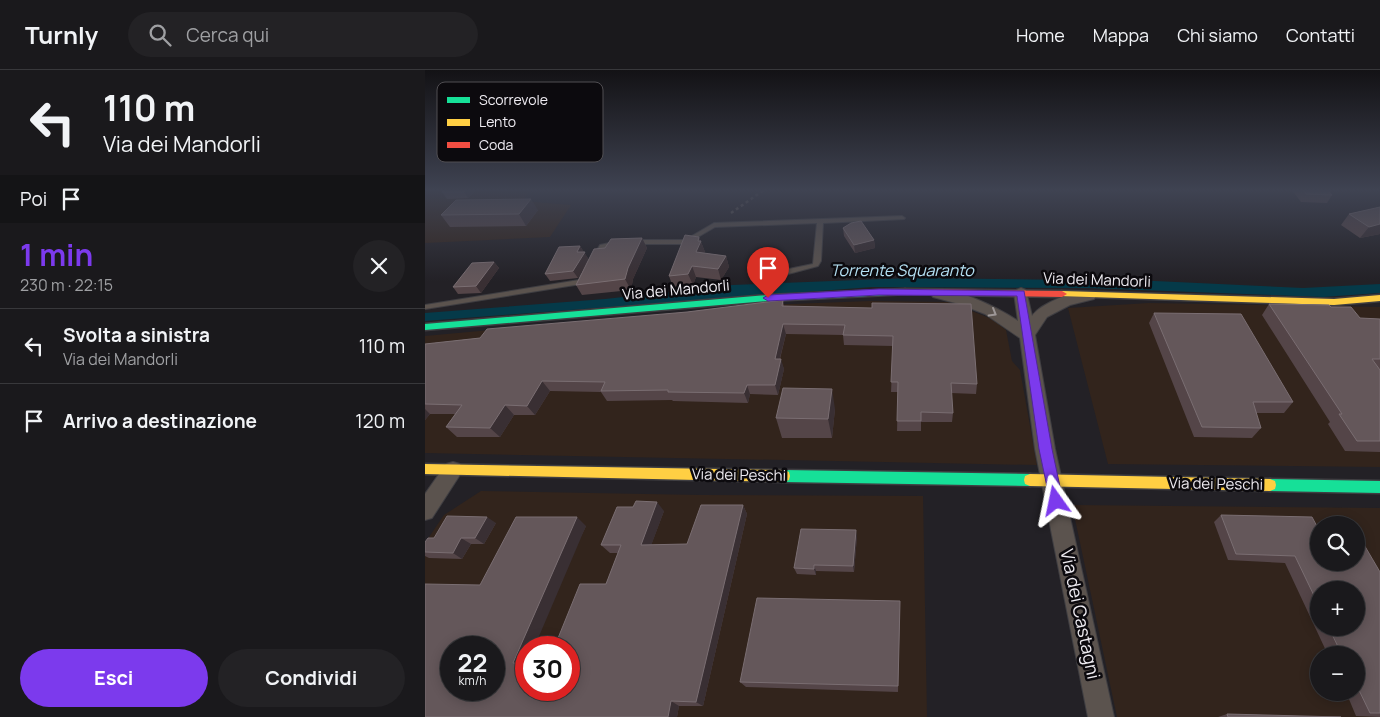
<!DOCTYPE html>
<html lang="it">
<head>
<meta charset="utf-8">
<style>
	body { margin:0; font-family:Manrope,sans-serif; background:#232225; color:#f1f3f6; height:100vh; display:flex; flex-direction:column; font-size:19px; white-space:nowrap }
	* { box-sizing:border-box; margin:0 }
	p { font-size:16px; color:#9fa0a3 }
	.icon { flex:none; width:28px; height:28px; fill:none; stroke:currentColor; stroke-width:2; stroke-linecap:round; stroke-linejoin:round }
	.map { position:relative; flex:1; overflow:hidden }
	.details { display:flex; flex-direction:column; background:#1a191c; width:425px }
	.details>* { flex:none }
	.hud { background:#1a191c; color:#f1f3f6; overflow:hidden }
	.buttons { position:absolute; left:885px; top:446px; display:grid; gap:10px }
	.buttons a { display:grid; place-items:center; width:55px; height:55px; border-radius:50%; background:#1a191c; box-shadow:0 2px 12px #0003,0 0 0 1px #38383b; font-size:25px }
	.speed { position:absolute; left:15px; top:566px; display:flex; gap:10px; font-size:25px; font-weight:700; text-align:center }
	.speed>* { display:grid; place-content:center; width:65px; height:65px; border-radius:50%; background:#1a191c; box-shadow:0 2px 12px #0003,0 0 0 1px #38383b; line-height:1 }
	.speed small { font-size:12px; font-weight:400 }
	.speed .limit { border:8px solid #d22; background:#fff; color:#111 }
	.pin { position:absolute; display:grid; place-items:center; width:42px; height:42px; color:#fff; margin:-51px -21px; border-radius:50% 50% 50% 0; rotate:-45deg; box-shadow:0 0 5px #0007 }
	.pin .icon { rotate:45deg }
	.me { position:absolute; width:55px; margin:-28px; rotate:348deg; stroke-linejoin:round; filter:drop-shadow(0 0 4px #0008) }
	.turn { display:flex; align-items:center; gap:18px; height:105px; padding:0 20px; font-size:22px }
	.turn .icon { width:65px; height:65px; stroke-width:2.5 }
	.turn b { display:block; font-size:35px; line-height:42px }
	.then { display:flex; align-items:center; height:48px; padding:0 20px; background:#0003; gap:10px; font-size:19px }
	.round { display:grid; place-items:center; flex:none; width:52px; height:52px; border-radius:26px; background:#232225 }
	.summary { display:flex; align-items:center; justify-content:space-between; height:85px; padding:0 20px }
	h1 { font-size:30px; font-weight:700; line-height:38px; color:#7c3aed }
	.button { display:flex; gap:10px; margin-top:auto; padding:10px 20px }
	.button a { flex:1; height:58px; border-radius:30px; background:#7c3aed; color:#fff; font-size:20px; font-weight:700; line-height:58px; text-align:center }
	.button a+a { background:#232225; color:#f1f3f6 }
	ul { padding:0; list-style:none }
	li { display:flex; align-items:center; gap:15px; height:75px; padding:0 20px; border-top:1px solid #38383b }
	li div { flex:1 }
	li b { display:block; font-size:19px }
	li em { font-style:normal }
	header { display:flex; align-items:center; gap:30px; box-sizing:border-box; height:70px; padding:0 25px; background:#1a191c; border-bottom:1px solid #38383b }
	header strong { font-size:24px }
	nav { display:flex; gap:28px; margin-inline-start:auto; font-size:18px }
	.search { width:350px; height:45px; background:#232225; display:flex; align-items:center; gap:12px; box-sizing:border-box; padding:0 18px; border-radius:28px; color:#9fa0a3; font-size:19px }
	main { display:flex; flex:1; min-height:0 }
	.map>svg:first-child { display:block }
	.industrial { fill:#32241c; fill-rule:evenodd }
	.water { fill:#053a49 }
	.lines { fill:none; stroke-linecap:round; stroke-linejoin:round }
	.lane-casing { stroke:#3f3e42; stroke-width:2 }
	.street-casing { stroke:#3f3e42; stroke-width:2 }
	.fast-casing { stroke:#3f3e42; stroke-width:3 }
	.slow-casing { stroke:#3f3e42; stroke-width:3 }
	.jam-casing { stroke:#3f3e42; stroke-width:3 }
	.path { stroke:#5e5856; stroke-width:2.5; stroke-dasharray:3 3; stroke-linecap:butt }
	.lane { fill:#5b534e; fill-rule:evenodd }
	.street { fill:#5b534e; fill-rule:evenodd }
	.fast { fill:#16e098; fill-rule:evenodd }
	.slow { fill:#ffcf43; fill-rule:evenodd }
	.jam { fill:#f24e42; fill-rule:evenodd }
	.wall { fill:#544548; fill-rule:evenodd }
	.shaded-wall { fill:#392f33 }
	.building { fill:#64575a; stroke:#7a6e72; fill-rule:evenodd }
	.oneway { stroke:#9d9797 }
	.route { fill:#7c3aed; stroke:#51269a }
	.labels { text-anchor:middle; stroke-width:5; stroke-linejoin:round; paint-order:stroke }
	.street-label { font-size:15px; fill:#eeebf1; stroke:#0c0a0e }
	.water-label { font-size:16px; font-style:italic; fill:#b4e0f3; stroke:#0c0a0e }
	.near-street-label { font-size:18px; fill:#eeebf1; stroke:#0c0a0e }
	.key { fill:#0c0a0e; stroke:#504e52; stroke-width:1 }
	.key-label { font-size:14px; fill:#eeebf1 }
</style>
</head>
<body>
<header>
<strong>Turnly</strong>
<div class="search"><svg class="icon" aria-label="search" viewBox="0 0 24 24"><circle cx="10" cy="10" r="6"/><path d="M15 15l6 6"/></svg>Cerca qui</div>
<nav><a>Home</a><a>Mappa</a><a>Chi siamo</a><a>Contatti</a></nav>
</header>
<main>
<section class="details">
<div class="hud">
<div class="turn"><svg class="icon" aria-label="left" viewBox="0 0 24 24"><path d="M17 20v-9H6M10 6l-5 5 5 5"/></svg><div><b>110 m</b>Via dei Mandorli</div></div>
<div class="then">Poi<svg class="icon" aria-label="arrive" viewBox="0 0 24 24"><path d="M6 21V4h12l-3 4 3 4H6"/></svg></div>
</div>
<div class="summary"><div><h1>1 min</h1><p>230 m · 22:15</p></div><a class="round"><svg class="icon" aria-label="close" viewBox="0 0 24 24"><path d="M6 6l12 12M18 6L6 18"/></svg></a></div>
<ul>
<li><svg class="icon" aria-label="left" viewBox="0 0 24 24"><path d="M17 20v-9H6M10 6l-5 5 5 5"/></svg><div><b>Svolta a sinistra</b><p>Via dei Mandorli</p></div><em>110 m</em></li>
<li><svg class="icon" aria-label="arrive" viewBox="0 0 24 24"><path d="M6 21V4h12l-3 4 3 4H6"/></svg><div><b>Arrivo a destinazione</b></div><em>120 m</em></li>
</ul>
<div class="button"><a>Esci</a><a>Condividi</a></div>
</section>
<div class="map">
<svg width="955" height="647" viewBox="0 0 955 647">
	<rect width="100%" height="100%" fill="#232126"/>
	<path class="industrial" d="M2 120H106L98 131 146 135 125 167 0 173V123Z
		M446 231 524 232 567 249 581 260 587 291 595 300 612 395 0 383V266L339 235Z
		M724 233 955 237V397L683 394 643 238Z
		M56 421 275 425 498 426 502 647H0V473L19 445ZM26 578H69V620H26ZM101 578H144V620H101Z
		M647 435 955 438V647H692ZM894 455H931V492H894ZM894 520H931V558H894ZM894 585H931V622H894Z"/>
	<path class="water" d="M486 208 730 211 878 218 955 214V223L898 227 663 218 447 217 0 251V243L180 229 308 215Z"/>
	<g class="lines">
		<g class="lane-casing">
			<path id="lane" d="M477 146 480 148 479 149 398 153 396 191 393 196 363 204 349 209 347 228 343 230 339 228 343 206 359 200 388 194 392 153 290 157 261 174H207L204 172 207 170H260L289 153Z
				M194 171 197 173 196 174 180 178 172 190H168L167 189 175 175Z
				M156 205H159L163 207 159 214H156L0 239V235L154 210Z"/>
		</g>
		<g class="street-casing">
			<path id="street" d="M596 218 601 220 607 246C616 233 653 218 669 223L671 226 669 229 645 235 622 247 610 265 630 379 689 647H663L610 379 595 268 560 244 534 234 508 227 506 224 508 221C529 215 575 239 593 251L589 223 591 220Z
				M28 392 35 394 38 400 7 448 0 450V424L21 394Z"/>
		</g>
		<g class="fast-casing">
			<path id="fast" d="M480 219 485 222 483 224 343 231 0 260V254L343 225Z
				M359 400 605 404 610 406 611 410 610 414 605 416 359 412 354 410 353 406 354 402Z
				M845 409 955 411V423L845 421 840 419 839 415 840 411Z"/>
		</g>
		<g class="slow-casing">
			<path id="slow" d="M637 221 909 229 955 225V231L909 235 634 226V222Z
				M0 394 359 400 364 402 365 406 364 410 359 412 0 404Z
				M605 404 845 409 850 411 851 415 850 419 845 421 605 416 600 414 599 410 600 406Z"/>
		</g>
		<g class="jam-casing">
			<path id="jam" d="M480 219 637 221 642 224 637 227 477 224 475 222Z"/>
		</g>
		<path class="path" d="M306 143 339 120"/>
		<use href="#lane" class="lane"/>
		<use href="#street" class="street"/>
		<use href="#fast" class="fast"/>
		<use href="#slow" class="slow"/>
		<use href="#jam" class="jam"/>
	</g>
	<path class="wall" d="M19 120H51L43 128 22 129 17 122Z
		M867 120H903L907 125 902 133 876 132Z
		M955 137V164L935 168 916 155 924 144Z
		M113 140 101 156 25 157 16 145Z
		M418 158 449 170 450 178 430 183 419 166Z
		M274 167 280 182 279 183 301 186 304 197 296 210 271 207 268 215 248 217 244 206Z
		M217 168 222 178 208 209 206 220 157 225 151 215 163 190 153 208 125 211 120 204 155 176 164 190 180 178Z
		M69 192 74 198 56 223 33 224 28 217Z
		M358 230 359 236 447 238 552 314 551 324 526 323 528 343 527 352H496V361H472L473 322H466L468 276 419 275 418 265 361 264 355 289 359 299 353 325 325 324 323 333 248 331 247 330 182 331 176 322 125 321 110 345H89L75 367H32L21 357 30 344H5L0 350V274L55 268 262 242Z
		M844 234 906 237 935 248 955 249V382L920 381 903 354 905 352 837 245Z
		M729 243 868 332 859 343H831L836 358 827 368 769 367 724 253Z
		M410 339 407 368H357L351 348Z
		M318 435 322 444 278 636H254L252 647H0L55 515 161 456 101 578V620H144L181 514 193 483H185L176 475 239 441 226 475 262 474Z
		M796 445 894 460 955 502V647L931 646 921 622H931V585H903L860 493 803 490 789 452ZM894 520 931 558H894Z
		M71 453 59 474H46L37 489 4 488 0 486V472L9 468Z
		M432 466 429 502 391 501V505L372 504 369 498Z
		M475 539 473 622 321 617 315 612Z
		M802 644 916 647H793Z"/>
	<path class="shaded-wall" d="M40 120H51L43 128 39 122Z
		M106 129 113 140 101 156 94 144Z
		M955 154V164L935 168 944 157Z
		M274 167 280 182 275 193 271 182Z
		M217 168 222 178 208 209 206 220 200 209 203 198Z
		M449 170 450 178 430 183 429 175Z
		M155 176 164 190 153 208 148 201 152 182Z
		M301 186 304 197 296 210 293 199Z
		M69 192 74 198 56 223 51 216Z
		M267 196 271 207 268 215 263 204Z
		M358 254 361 264 352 299 350 289Z
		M356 289 359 299 353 325 350 315Z
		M117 311 125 321 110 345 102 336Z
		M322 315 325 324 323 333 319 323Z
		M407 319 410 339 407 368 403 349Z
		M80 335 89 345 75 367 65 358Z
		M0 339 5 344 0 350Z
		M232 432 239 441 223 484 216 475Z
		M318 435 322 444 278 636 271 632Z
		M62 447 71 453 59 474 50 468Z
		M152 447 161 456 109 578H101V597L88 593Z
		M431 460 432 466 429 502 428 496Z
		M36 468 46 474 37 489 28 483Z
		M389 495 391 501V505L389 499Z
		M246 631 254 636 252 647H243Z"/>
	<path class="building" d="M19 120H40L39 122H17Z
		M878 120H903L907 125 881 124Z
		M106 129 94 144 16 145 31 130Z
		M955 137V154L944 157 924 144Z
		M436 151 449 170 429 175 418 158 426 153Z
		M260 165 274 167 273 171H276L271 182 301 186 293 199 267 196 263 204 244 206Z
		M217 168 203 198 200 209 151 215 169 179 180 178 186 169Z
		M155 176 152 182H160L148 201 120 204 134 177Z
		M69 192 51 216 28 217 47 193Z
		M358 230 357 236 447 238V233L546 234 552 314 526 313 528 343 496 342V351H472L473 312H466L468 266 418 265 420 255 358 254 350 289H356L350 315H322L319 323 243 322V320L176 321 180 312 117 311 102 336 80 335 65 358 21 357 37 335 0 334V274L55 268 62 259 262 242Z
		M844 234 904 235 906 237H926L935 248 955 249V289H947L955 300V371H932L914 344H917Z
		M729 243 816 244 868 332H828L836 358 777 357Z
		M358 318 407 319 403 349 351 348Z
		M211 431 232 432 216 475 262 474 276 435H318L271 632 246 631 243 647H0V514L55 515 91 447H152L88 593H101V620H144V578H129L155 514H181L196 475H176L192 437H208ZM26 578H69V620H26Z
		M796 445 887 447 894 460V492H931V461L955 502V643H945L931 614V585H917L904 558H931V520H894V536L870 486 811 484Z
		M22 446 62 447 50 468H36L28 483 0 482V472L3 468H9Z
		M376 459 431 460 428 496 389 495V499L369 498Z
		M332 528 475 531 473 616 315 612Z
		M802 644 916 647H803Z"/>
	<defs><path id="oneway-chevron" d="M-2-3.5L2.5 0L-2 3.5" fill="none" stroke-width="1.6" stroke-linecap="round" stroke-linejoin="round" transform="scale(1.25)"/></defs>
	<use class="oneway" href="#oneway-chevron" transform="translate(568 243) rotate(30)"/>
	<linearGradient id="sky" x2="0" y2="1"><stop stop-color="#131215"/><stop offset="0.57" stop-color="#3f4352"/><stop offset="1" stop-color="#3f4352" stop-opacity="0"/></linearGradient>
	<rect width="955" height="211" fill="url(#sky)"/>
	<path class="route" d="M454 219 599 221 627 379 638 431 636 435 631 437 627 435 625 431 614 379 592 226 454 225 343 231 338 228 343 225Z"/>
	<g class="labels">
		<g class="street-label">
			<text transform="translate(672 210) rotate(2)" y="5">Via dei Mandorli</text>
			<text transform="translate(251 220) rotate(-5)" y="5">Via dei Mandorli</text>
			<text transform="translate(314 405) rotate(1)" y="5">Via dei Peschi</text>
			<text transform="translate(791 414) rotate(1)" y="5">Via dei Peschi</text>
		</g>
		<g class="water-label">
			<text x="477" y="206">Torrente Squaranto</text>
		</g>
		<g class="near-street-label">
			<text transform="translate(655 544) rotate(78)" y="6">Via dei Castagni</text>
		</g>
	</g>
	<rect x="12" y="12" width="166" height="80" rx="8" class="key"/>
	<rect x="22" y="27" width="23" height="6" fill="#16e098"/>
	<rect x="22" y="49" width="23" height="7" fill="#ffcf43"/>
	<rect x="22" y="72" width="23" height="6" fill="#f24e42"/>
	<g class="key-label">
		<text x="54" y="35">Scorrevole</text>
		<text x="54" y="57">Lento</text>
		<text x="54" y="80">Coda</text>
	</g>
</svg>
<div class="buttons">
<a><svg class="icon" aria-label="search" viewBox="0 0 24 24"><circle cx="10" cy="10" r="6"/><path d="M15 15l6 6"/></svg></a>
<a>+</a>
<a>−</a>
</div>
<div class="speed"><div>22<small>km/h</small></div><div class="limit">30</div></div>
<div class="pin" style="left:343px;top:228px;background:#d93025"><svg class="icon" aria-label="arrive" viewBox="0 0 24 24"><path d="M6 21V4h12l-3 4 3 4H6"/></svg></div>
<svg class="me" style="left:631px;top:431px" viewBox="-20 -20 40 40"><path d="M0-17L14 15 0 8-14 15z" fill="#7c3aed" stroke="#fff" stroke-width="4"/></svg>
</div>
</main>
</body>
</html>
